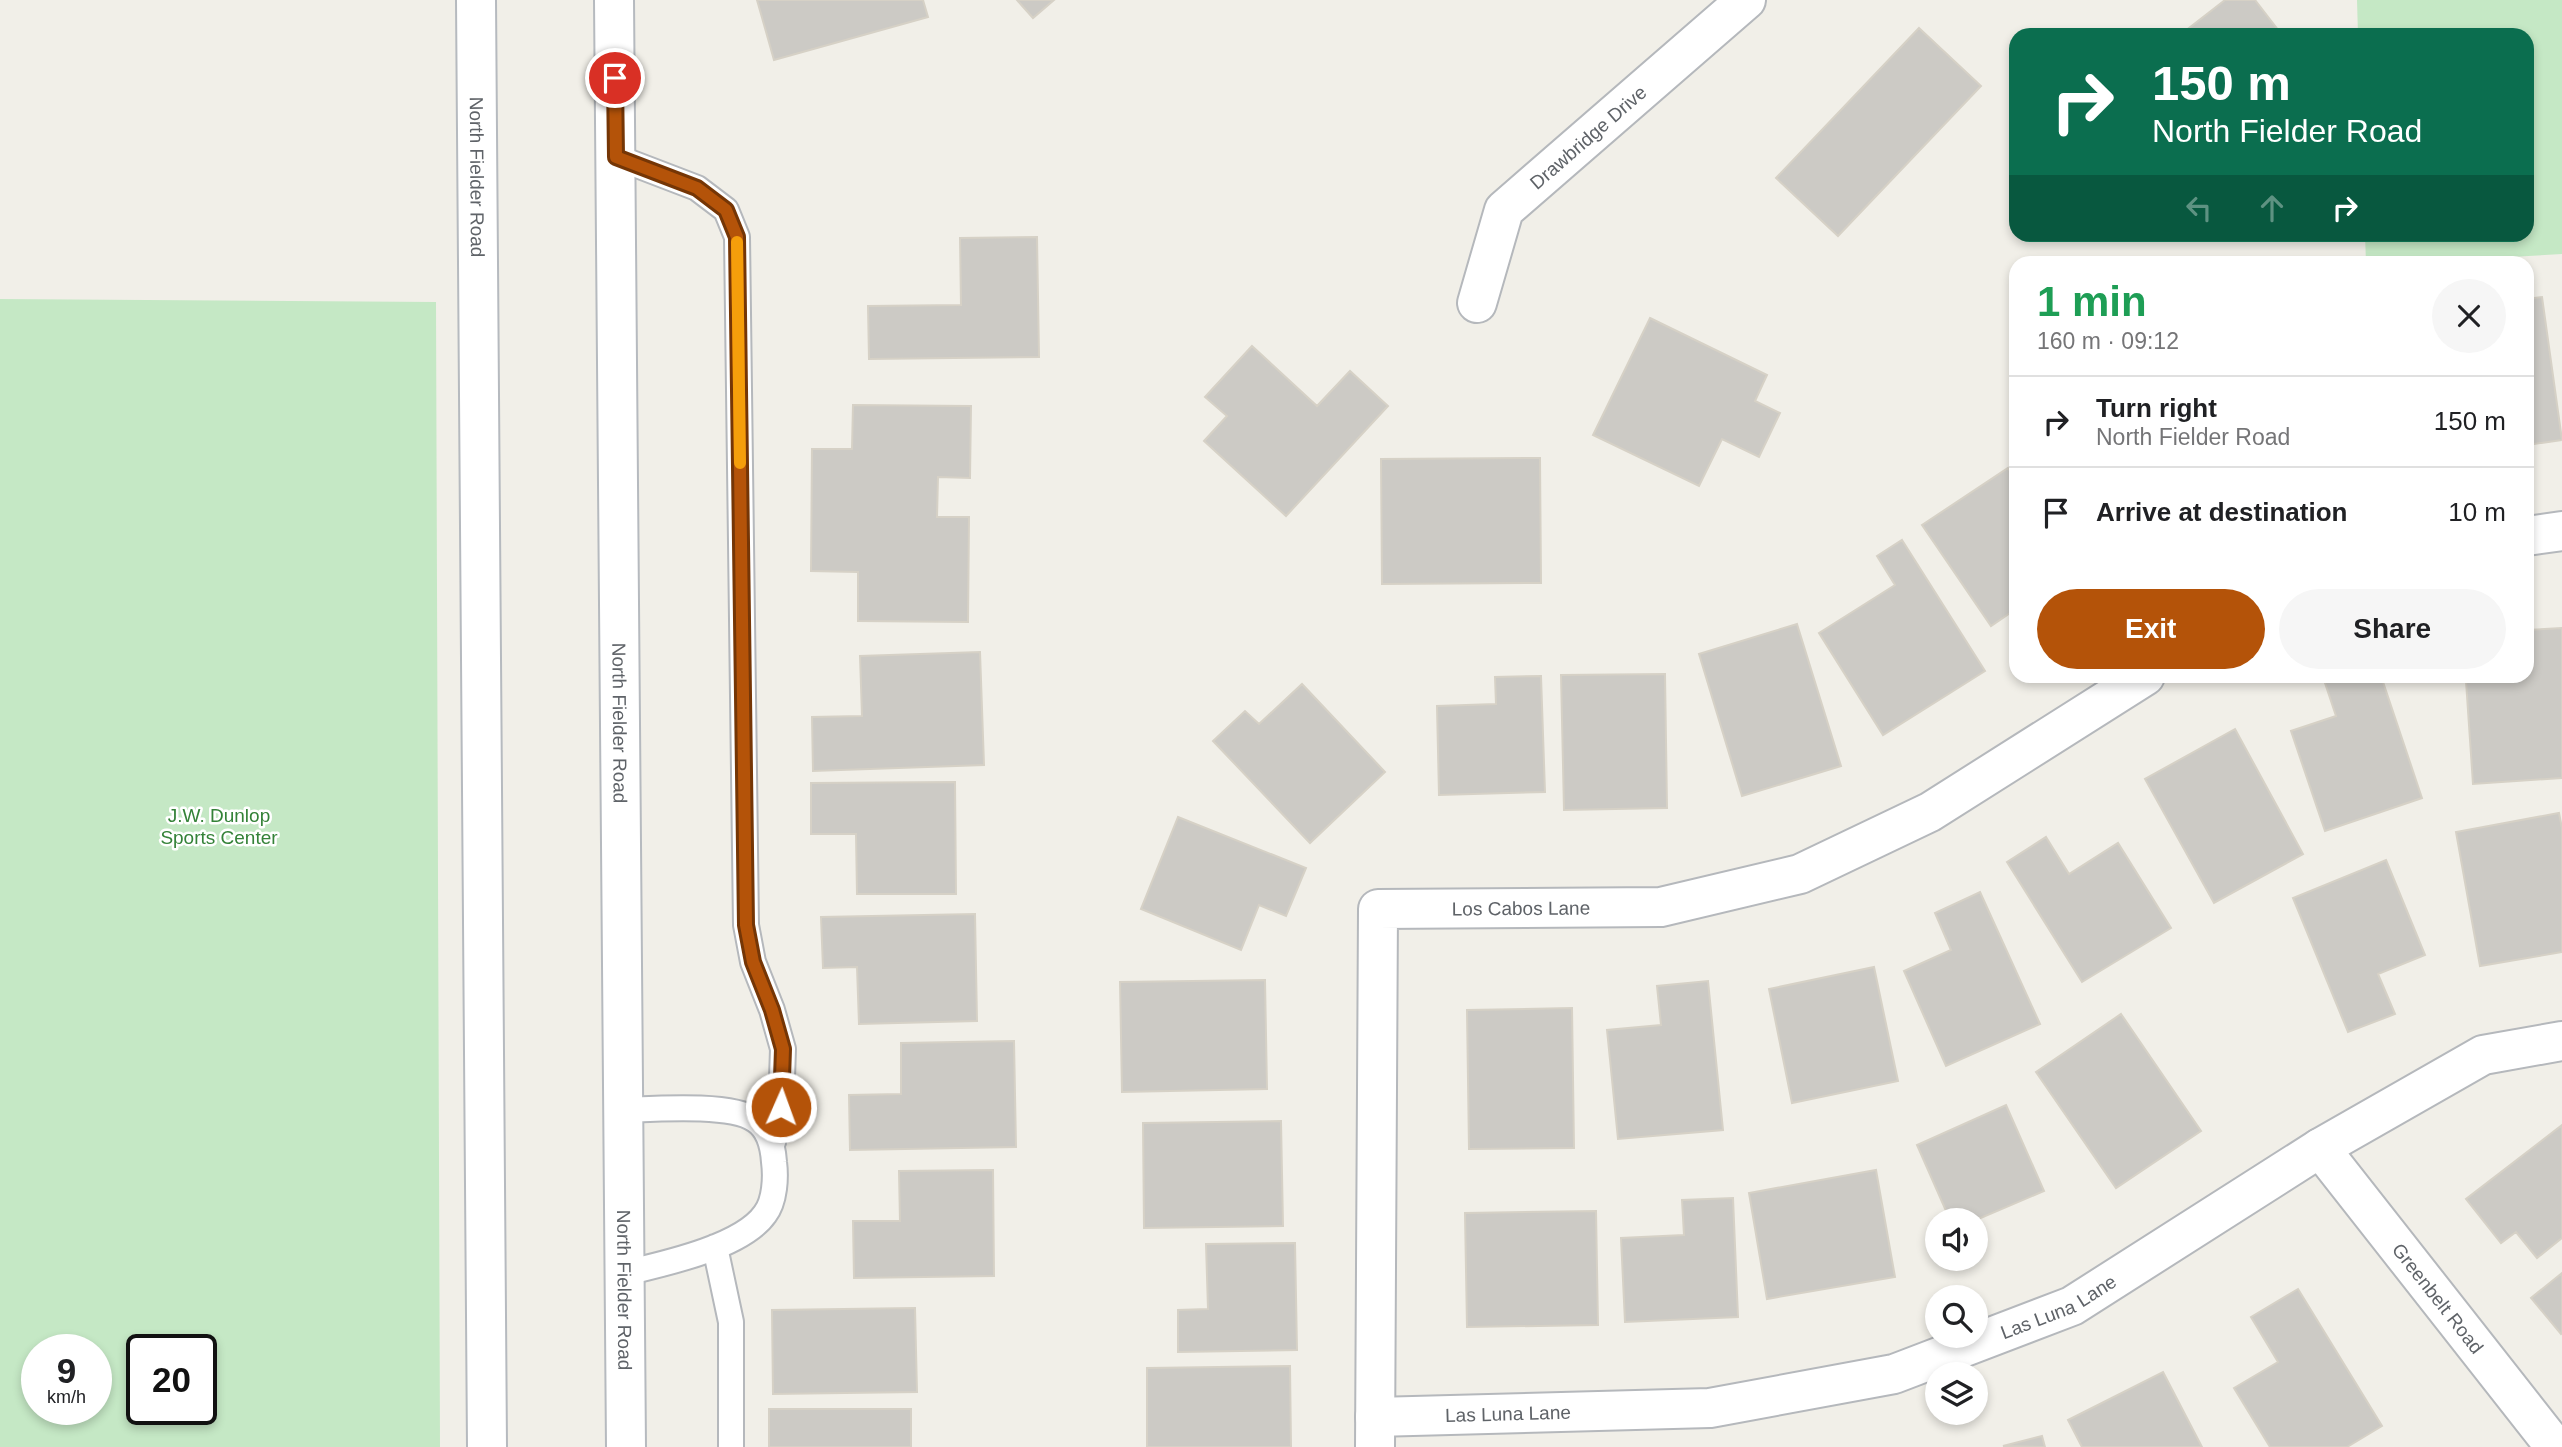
<!DOCTYPE html>
<html lang="en">
<head>
<meta charset="utf-8">
<style>
	body { margin:0; font-family:Arial,sans-serif; background:#f6f6f6; color:#202124; height:100vh; display:flex; flex-direction:column; font-size:26px; white-space:nowrap }
	* { box-sizing:border-box; margin:0 }
	p { font-size:23px; color:#757577 }
	.icon { flex:none; width:38px; height:38px; fill:none; stroke:currentColor; stroke-width:2; stroke-linecap:round; stroke-linejoin:round }
	.map { position:relative; flex:1; overflow:hidden }
	.sheet { position:absolute; left:2009px; top:256px; width:525px; height:427px; display:flex; flex-direction:column; background:#fff; border-radius:21px; box-shadow:0 4px 10px #0003 }
	.sheet>* { flex:none }
	.hud { position:absolute; left:2009px; top:28px; width:525px; height:214px; border-radius:21px; box-shadow:0 4px 10px #0003; background:#0b6e4f; color:#fff; overflow:hidden }
	.fabs { position:absolute; left:1925px; top:1208px; display:grid; gap:14px }
	.fabs a { display:grid; place-items:center; width:63px; height:63px; border-radius:50%; background:#fff; box-shadow:0 4px 10px #0003; font-size:35px }
	.speed { position:absolute; left:21px; top:1334px; display:flex; gap:14px; font-size:35px; font-weight:700; text-align:center }
	.speed>* { display:grid; place-content:center; width:91px; height:91px; border-radius:50%; background:#fff; box-shadow:0 4px 10px #0003; line-height:1 }
	.speed small { font-size:18px; font-weight:400 }
	.speed .limit { border:4px solid #111; border-radius:10px; background:#fff; color:#111 }
	.pin { position:absolute; display:grid; place-items:center; width:60px; height:60px; color:#fff; margin:-30px; border:4px solid #fff; border-radius:50%; box-shadow:0 2px 7px #0007 }
	.me { position:absolute; width:77px; margin:-38px; rotate:2deg; stroke-linejoin:round; filter:drop-shadow(0 0 5px #0008) }
	.turn { display:flex; align-items:center; gap:24px; height:147px; padding:0 28px; font-size:32px }
	.turn .icon { width:91px; height:91px; stroke-width:2.5 }
	.turn b { display:block; font-size:49px; line-height:60px }
	.lanes { display:flex; align-items:center; height:66px; padding:0 28px; background:#0003; justify-content:center; gap:35px; direction:ltr }
	.lanes .off { opacity:.35 }
	.round { display:grid; place-items:center; flex:none; width:74px; height:74px; border-radius:37px; background:#f6f6f6 }
	.head { display:flex; align-items:center; justify-content:space-between; height:119px; padding:0 28px }
	h1 { font-size:42px; font-weight:600; line-height:52px; color:#1e9e55 }
	.button { display:flex; gap:14px; margin-top:auto; padding:14px 28px }
	.button a { flex:1; height:80px; border-radius:42px; background:#b45309; color:#fff; font-size:28px; font-weight:600; line-height:80px; text-align:center }
	.button a+a { background:#f6f6f6; color:#202124 }
	ul { padding:0; list-style:none }
	li { display:flex; align-items:center; gap:21px; height:91px; padding:0 28px; border-top:2px solid #e0e0e0 }
	li div { flex:1 }
	li b { display:block; font-size:26px }
	li em { font-style:normal }
	.map>svg:first-child { display:block }
	.green { fill:#c5e8c5; fill-rule:evenodd }
	.building { fill:#cccac5; stroke:#d6d1c6; stroke-width:2 }
	.lines { fill:none; stroke-linecap:round; stroke-linejoin:round }
	.service-casing { stroke:#b5b8bc; stroke-width:28 }
	.minor-casing { stroke:#b5b8bc; stroke-width:42 }
	.secondary-casing { stroke:#b6babf; stroke-width:42 }
	.service { stroke:#fff; stroke-width:24 }
	.minor { stroke:#fff; stroke-width:38 }
	.secondary { stroke:#fff; stroke-width:38 }
	.route-casing { stroke:#753606; stroke-width:18 }
	.route { stroke:#b45309; stroke-width:12 }
	.slow { stroke:#f59e0b; stroke-width:12 }
	.labels { text-anchor:middle; stroke-width:5; stroke-linejoin:round; paint-order:stroke }
	.street-label { font-size:19px; fill:#5f6368; stroke:#fff }
	.park-label { font-size:19px; fill:#348238; stroke:#fff }
</style>
</head>
<body>
<div class="map">
<svg width="2562" height="1447" viewBox="0 0 2562 1447">
	<rect width="100%" height="100%" fill="#f1efe8"/>
	<path class="green" d="M2357 0H2562V254L2421 262H2366L2365 235 2527 234V35H2358Z
		M0 299 436 302 440 1447H0ZM37 1349H96V1409H37ZM142 1349H201V1409H142Z"/>
	<path class="building" d="M757 0H923L928 17 774 60Z
		M1017 0H1054L1033 18Z
		M2225 0H2255L2282 35H2180Z
		M1919 28 1981 86 1838 236 1776 178Z
		M1037 237 1039 357 869 359 868 306 961 305 960 238Z
		M2542 297 2562 440 2527 445V299Z
		M1650 318 1767 375 1755 401 1780 413 1759 457 1722 439 1699 486 1593 435Z
		M1252 346 1317 406 1350 371 1388 406 1286 516 1204 441 1227 416 1205 397Z
		M853 405 971 406 970 478 938 477 937 517H969L968 622 858 621V572L811 571 812 449H852Z
		M1540 458 1541 583 1382 584 1381 459Z
		M2008 468 2016 480V609L1991 626 1922 525Z
		M1902 540 1985 671 1883 735 1819 633 1895 585 1877 556Z
		M1797 624 1841 766 1742 796 1699 654Z
		M2562 628V778L2473 784 2466 681 2527 676V630Z
		M980 652 984 765 813 771 812 717 862 716 860 656Z
		M1665 674 1667 808 1564 810 1561 675Z
		M1541 676 1545 792 1439 795 1437 706 1496 704 1495 677Z
		M2337 676H2381L2422 798 2325 831 2291 731 2336 716 2324 680Z
		M1302 684 1385 772 1310 843 1213 741 1245 711 1259 724Z
		M2235 729 2303 854 2214 903 2145 779Z
		M955 782 956 894H857L856 834H811V783Z
		M2559 813 2562 828V952L2480 966 2456 832Z
		M1178 817 1306 868 1286 916 1259 905 1241 950 1141 909Z
		M2046 837 2069 874 2118 843 2171 928 2082 982 2007 862Z
		M2386 860 2425 955 2378 974 2395 1014 2348 1032 2293 898Z
		M1980 892 2040 1024 1946 1066 1904 971 1951 950 1935 913Z
		M975 914 977 1021 859 1024 857 967 823 968 821 917Z
		M1874 967 1898 1081 1792 1103 1769 989Z
		M1265 980 1267 1089 1122 1092 1120 982Z
		M1708 981 1723 1130 1618 1139 1607 1030 1661 1025 1657 986Z
		M1572 1008 1574 1148 1469 1149 1467 1010Z
		M2121 1014 2201 1131 2116 1188 2036 1072Z
		M1014 1041 1016 1147 850 1150 849 1095 901 1094V1043Z
		M2006 1105 2044 1191 1976 1220H1950L1917 1145Z
		M1281 1121 1283 1226 1144 1228 1143 1123Z
		M2562 1125V1238L2537 1258 2516 1232 2501 1243 2466 1199Z
		M993 1170 994 1276 854 1278 853 1221H900L899 1171Z
		M1876 1170 1895 1277 1767 1299 1749 1193Z
		M1733 1198 1738 1317 1625 1322 1621 1238 1684 1235 1682 1200Z
		M1596 1211 1598 1325 1467 1327 1465 1213Z
		M1295 1243 1297 1350 1178 1352V1310L1208 1309 1206 1244Z
		M2562 1273V1333L2561 1334 2531 1298Z
		M2298 1289 2382 1426 2347 1447H2270L2234 1388 2278 1362 2251 1317Z
		M915 1308 917 1392 773 1394 772 1310Z
		M1290 1366 1291 1447H1147V1368Z
		M2163 1372 2202 1447H2082L2068 1420Z
		M769 1409H911V1447H769Z
		M2042 1436 2045 1447 2003 1446Z"/>
	<g class="lines">
		<g class="service-casing">
			<path id="service" d="M616 157 697 188 726 210 737 237 746 925 753 962 772 1010 783 1049 781 1107 773 1142
				M623 1110C653 1109 731 1103 755 1120 769 1129 773 1147 774 1162 776 1177 775 1201 765 1214 742 1247 663 1264 625 1273
				M715 1247 731 1322V1447"/>
		</g>
		<g class="minor-casing">
			<g id="minor">
				<path id="s1" d="M1477 303 1504 210 1746 0"/>
				<path d="M2527 536 2562 531"/>
				<path id="s2" d="M2320 1148 2555 1447"/>
				<path id="s3" d="M1375 1417 1710 1408 1894 1374 2072 1306 2320 1148 2483 1055 2562 1041"/>
				<path id="s4" d="M1375 1447 1378 909 1661 907 1800 874 1930 812 2145 676"/>
			</g>
		</g>
		<g class="secondary-casing">
			<g id="secondary">
				<path id="s5" d="M476 0 487 1447"/>
				<path id="s6" d="M614 0 626 1447"/>
			</g>
		</g>
		<use href="#service" class="service"/>
		<use href="#minor" class="minor"/>
		<use href="#secondary" class="secondary"/>
	</g>
	<g class="lines">
		<g class="route-casing">
			<path id="route" d="M615 78 616 157 697 188 726 210 737 237 746 925 753 962 772 1010 783 1049 781 1107"/>
		</g>
		<use href="#route" class="route"/>
		<path class="slow" d="M737 242 740 463"/>
	</g>
	<g class="labels">
		<g class="street-label">
			<text dy="7" stroke="none"><textPath href="#s1" startOffset="208">Drawbridge Drive</textPath></text>
			<text dy="7" stroke="none"><textPath href="#s5" startOffset="177">North Fielder Road</textPath></text>
			<text dy="7" stroke="none"><textPath href="#s6" startOffset="723">North Fielder Road</textPath></text>
			<text dy="7" stroke="none"><textPath href="#s4" startOffset="681">Los Cabos Lane</textPath></text>
			<text dy="7" stroke="none"><textPath href="#s6" startOffset="1290">North Fielder Road</textPath></text>
			<text dy="7" stroke="none"><textPath href="#s2" startOffset="191">Greenbelt Road</textPath></text>
			<text dy="7" stroke="none"><textPath href="#s3" startOffset="700">Las Luna Lane</textPath></text>
			<text dy="7" stroke="none"><textPath href="#s3" startOffset="133">Las Luna Lane</textPath></text>
		</g>
		<g class="park-label">
			<text x="219" y="822">J.W. Dunlop<tspan x="219" dy="22">Sports Center</tspan></text>
		</g>
	</g>
</svg>
<div class="fabs">
<a><svg class="icon" aria-label="sound" viewBox="0 0 24 24"><path d="M4 9h4l5-4v14l-5-4H4zM17 9q2 3 0 6"/></svg></a>
<a><svg class="icon" aria-label="search" viewBox="0 0 24 24"><circle cx="10" cy="10" r="6"/><path d="M15 15l6 6"/></svg></a>
<a><svg class="icon" aria-label="layers" viewBox="0 0 24 24"><path d="M12 4l9 5-9 5-9-5zM3 14l9 5 9-5"/></svg></a>
</div>
<div class="speed"><div>9<small>km/h</small></div><div class="limit">20</div></div>
<div class="pin" style="left:615px;top:78px;background:#d93025"><svg class="icon" aria-label="arrive" viewBox="0 0 24 24"><path d="M6 21V4h12l-3 4 3 4H6"/></svg></div>
<svg class="me" style="left:781px;top:1107px" viewBox="-20 -20 40 40"><circle r="17" fill="#b45309" stroke="#fff" stroke-width="3"/><path d="M0-11L8 9 0 5-8 9z" fill="#fff"/></svg>
<div class="hud">
<div class="turn"><svg class="icon" aria-label="right" viewBox="0 0 24 24"><path d="M7 20v-9h11M14 6l5 5-5 5"/></svg><div><b>150 m</b>North Fielder Road</div></div>
<div class="lanes"><svg class="icon off" aria-label="left" viewBox="0 0 24 24"><path d="M17 20v-9H6M10 6l-5 5 5 5"/></svg><svg class="icon off" aria-label="ahead" viewBox="0 0 24 24"><path d="M12 20V5M6 11l6-6 6 6"/></svg><svg class="icon" aria-label="right" viewBox="0 0 24 24"><path d="M7 20v-9h11M14 6l5 5-5 5"/></svg></div>
</div>
<section class="sheet">
<div class="head"><div><h1>1 min</h1><p>160 m · 09:12</p></div><a class="round"><svg class="icon" aria-label="close" viewBox="0 0 24 24"><path d="M6 6l12 12M18 6L6 18"/></svg></a></div>
<ul>
<li><svg class="icon" aria-label="right" viewBox="0 0 24 24"><path d="M7 20v-9h11M14 6l5 5-5 5"/></svg><div><b>Turn right</b><p>North Fielder Road</p></div><em>150 m</em></li>
<li><svg class="icon" aria-label="arrive" viewBox="0 0 24 24"><path d="M6 21V4h12l-3 4 3 4H6"/></svg><div><b>Arrive at destination</b></div><em>10 m</em></li>
</ul>
<div class="button"><a>Exit</a><a>Share</a></div>
</section>
</div>
</body>
</html>
